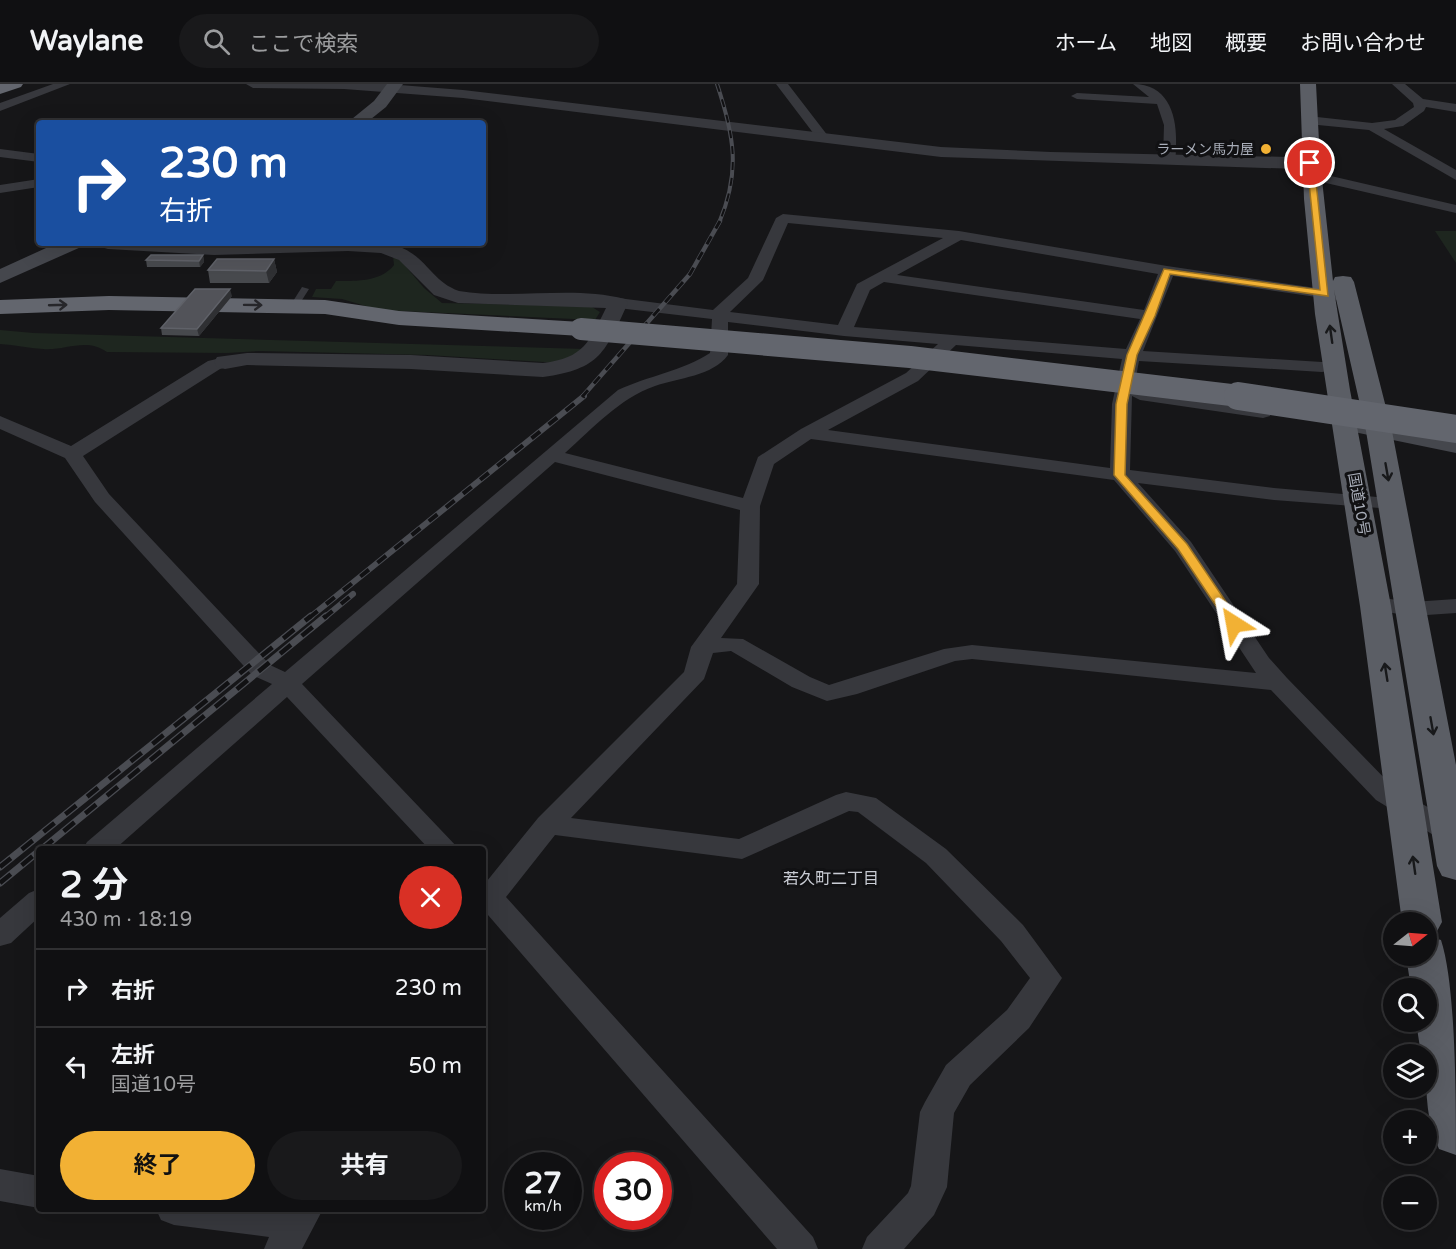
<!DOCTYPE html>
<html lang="ja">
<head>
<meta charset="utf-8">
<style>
	body { margin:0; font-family:"Varela Round","Noto Sans JP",sans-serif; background:#19191b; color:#f1f3f6; height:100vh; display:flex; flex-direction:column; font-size:22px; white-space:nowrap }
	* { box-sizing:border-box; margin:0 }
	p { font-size:20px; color:#9c9d9f }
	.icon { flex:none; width:33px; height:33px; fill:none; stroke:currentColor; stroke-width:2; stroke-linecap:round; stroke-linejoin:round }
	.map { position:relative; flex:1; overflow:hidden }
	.sheet { position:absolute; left:36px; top:762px; width:450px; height:366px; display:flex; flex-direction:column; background:#101012; border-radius:6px; box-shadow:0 6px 24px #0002,0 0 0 2px #303032 }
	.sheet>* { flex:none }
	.guide { position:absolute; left:36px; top:36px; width:450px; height:126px; border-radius:6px; box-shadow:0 6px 24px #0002,0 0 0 2px #303032; background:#1a4fa0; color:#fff; overflow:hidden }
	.needle { width:39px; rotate:73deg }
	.controls { position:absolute; left:1383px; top:828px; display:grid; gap:12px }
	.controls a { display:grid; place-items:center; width:54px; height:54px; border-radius:50%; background:#101012; box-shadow:0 6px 24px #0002,0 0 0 2px #303032; font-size:30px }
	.speed { position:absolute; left:504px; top:1068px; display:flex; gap:12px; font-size:30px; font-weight:700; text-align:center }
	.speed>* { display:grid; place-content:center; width:78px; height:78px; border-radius:50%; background:#101012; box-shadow:0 6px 24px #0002,0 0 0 2px #303032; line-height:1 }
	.speed small { font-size:15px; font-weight:400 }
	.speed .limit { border:9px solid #d22; background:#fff; color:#111 }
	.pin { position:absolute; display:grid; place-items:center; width:51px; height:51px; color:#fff; margin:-26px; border:3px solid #fff; border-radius:50%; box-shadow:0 2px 6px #0007 }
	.me { position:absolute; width:66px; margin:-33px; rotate:326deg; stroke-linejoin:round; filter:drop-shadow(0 0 4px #0008) }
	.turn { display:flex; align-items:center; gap:21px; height:126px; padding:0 24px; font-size:27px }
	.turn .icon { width:78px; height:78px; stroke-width:2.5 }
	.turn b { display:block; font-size:42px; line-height:51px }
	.round { display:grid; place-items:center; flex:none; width:63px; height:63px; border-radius:32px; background:#19191b }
	.overview { display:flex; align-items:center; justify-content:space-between; height:102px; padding:0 24px }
	h1 { font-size:36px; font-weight:700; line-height:45px }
	.primary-button { display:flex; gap:12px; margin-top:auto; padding:12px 24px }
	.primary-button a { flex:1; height:69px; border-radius:36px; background:#f2b134; color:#111; font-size:24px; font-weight:700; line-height:69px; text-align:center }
	.primary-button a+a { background:#19191b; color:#f1f3f6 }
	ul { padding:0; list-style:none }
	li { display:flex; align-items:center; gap:18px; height:78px; padding:0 24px; border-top:2px solid #303032 }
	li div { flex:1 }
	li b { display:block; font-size:22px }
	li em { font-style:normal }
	header { display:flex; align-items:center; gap:36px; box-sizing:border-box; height:84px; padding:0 30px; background:#101012; border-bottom:2px solid #303032 }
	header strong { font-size:28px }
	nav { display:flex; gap:33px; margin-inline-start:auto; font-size:21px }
	.search { width:420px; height:54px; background:#19191b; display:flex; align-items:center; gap:15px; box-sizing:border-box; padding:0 21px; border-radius:33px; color:#9c9d9f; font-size:22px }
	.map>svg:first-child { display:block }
	.green { fill:#1e261f }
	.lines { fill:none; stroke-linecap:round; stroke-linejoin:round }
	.service { fill:#37383d; fill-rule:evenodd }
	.minor { fill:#37383d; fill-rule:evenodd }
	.tertiary { fill:#37383d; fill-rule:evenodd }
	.secondary { fill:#45474d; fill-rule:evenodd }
	.trunk { fill:#5b5e65; fill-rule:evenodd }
	.motorway { fill:#63666e; fill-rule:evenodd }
	.rail-far3-casing { stroke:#4a4c52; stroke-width:4 }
	.rail-far2-casing { stroke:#4a4c52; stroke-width:4.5 }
	.rail-far1-casing { stroke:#4a4c52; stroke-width:6 }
	.rail-casing { stroke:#4a4c52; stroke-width:7 }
	.rail-far3 { stroke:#111113; stroke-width:2; stroke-dasharray:8; stroke-linecap:butt }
	.rail-far2 { stroke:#111113; stroke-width:3; stroke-dasharray:9; stroke-linecap:butt }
	.rail-far1 { stroke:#111113; stroke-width:4; stroke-dasharray:11; stroke-linecap:butt }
	.rail { stroke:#111113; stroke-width:4.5; stroke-dasharray:14; stroke-linecap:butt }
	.motorway-bridge-far1 { stroke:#63666e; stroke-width:22 }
	.motorway-bridge { stroke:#63666e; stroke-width:28 }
	.wall { fill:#47494d }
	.shaded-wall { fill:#2f3033 }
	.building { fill:#525359; stroke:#5f6168; stroke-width:1.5 }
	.oneway { stroke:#26262a }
	.oneway2 { stroke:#18191b }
	.route { fill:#f2b134; stroke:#9d7322; stroke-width:1.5 }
	.poi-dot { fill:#f2b134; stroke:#111113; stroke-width:2 }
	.labels { text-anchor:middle; stroke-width:6; stroke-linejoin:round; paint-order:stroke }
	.far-poi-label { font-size:14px; fill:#a8adb8; stroke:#111113; text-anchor:end }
	.street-label { font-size:15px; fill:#a8adb8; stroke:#111113 }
	.neighbourhood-label { font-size:16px; fill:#c9ccd4; stroke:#111113 }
</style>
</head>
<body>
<header>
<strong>Waylane</strong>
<div class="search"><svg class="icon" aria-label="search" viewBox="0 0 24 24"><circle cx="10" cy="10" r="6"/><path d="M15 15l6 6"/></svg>ここで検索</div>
<nav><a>ホーム</a><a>地図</a><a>概要</a><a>お問い合わせ</a></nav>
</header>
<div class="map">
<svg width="1456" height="1165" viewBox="0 0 1456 1165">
	<rect width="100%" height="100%" fill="#161618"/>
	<path class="green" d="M1435 147H1456V179Z
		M393 172 401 177 424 204 442 219 573 222 592 223 600 228 595 236 379 226 342 215 312 213 316 205H331L336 197C356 197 381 198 394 181Z
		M0 246 33 249 585 265 560 279 427 271 260 267 227 269 107 268C86 253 65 267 43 265 28 264 15 261 0 260Z"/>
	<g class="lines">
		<path class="service" d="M302 203 309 205 297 224H291L290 222Z"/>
		<path class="minor" d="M53 0H70L0 27V19Z
			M776 0H788L828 52 830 55 828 58H820Z
			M1133 0C1168 0 1177 31 1176 60 1176 67 1176 73 1174 79L1169 80 1163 76 1164 41 1157 20 1077 15 1071 12 1077 9 1149 13Z
			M1392 0H1405L1423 15 1456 20V28L1426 23 1424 27 1403 42 1384 45 1456 86V96L1369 46 1308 40 1302 36 1308 32 1372 39 1395 36 1414 23 1413 19Z
			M0 65 39 70V78L0 73Z
			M1331 92 1456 121V129L1326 99 1324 96Z
			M39 95V103L0 109V101Z
			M783 130 959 147 1167 182 1350 209 1352 212 1350 215 1344 217 1173 192 1143 267 1322 278 1341 277 1344 281 1341 285 1322 288 1139 277 1133 309 1140 306 1263 322 1270 324 1272 328 1270 332 1263 334 1140 316 1132 312 1130 386 1274 404 1400 415 1403 419 1400 423 1393 425 1274 416 1138 399 1191 458 1269 574 1287 594 1394 704 1456 739V756L1450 758 1440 755 1376 716 1271 606 972 575 955 577 857 610 827 617 792 603 731 567 713 569 704 595 571 734 739 755 836 711 846 708 876 714 946 765 1023 841 1062 894 1029 944 970 1001 954 1029 947 1103 934 1131 904 1165H862L867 1153 908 1109 911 1102 920 1028 925 1018 946 981 1007 926 1030 894 1001 857 926 779 858 728 849 727 742 775 555 751 506 813 813 1153 818 1165H777L488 831 483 833V796L487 797 538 734 684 588 691 563 737 500 740 426 555 378 302 600 459 765H429L287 613 115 765H83L87 758 272 600 252 591 95 418 65 374 0 345V332L71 362 208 277 225 273 231 274 234 278 231 282 220 285 83 372 109 410 270 581 285 588 618 306C648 292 682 287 710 269L712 235 618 224 610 219 618 214 713 226 748 194 776 134ZM788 139 943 154 857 200 838 241 730 228 763 196ZM961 156 1158 190 1144 226 897 191ZM884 198 1140 235 1126 265 854 243 870 206ZM728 238 844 252 938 260 906 289 801 345 758 373 743 414 565 369C593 344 620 314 655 302 678 294 713 292 728 271ZM956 261 1122 275 1112 320 1110 384 828 346 918 297ZM811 355 1114 396 1175 467 1256 589 972 561 944 565 829 601 810 593 743 555 721 554 759 500 760 422 774 380Z
			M1375 513 1412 518 1456 515V529L1412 532 1367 525 1364 520 1367 515Z
			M39 805V833L11 859 0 862V834L29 809Z
			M0 1085 39 1092V1124L0 1117Z
			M156 1125H323L302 1165H264L269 1153 174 1141 161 1136Z"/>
		<path class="tertiary" d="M246 0H387L463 6 941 63 1051 68 1288 73 1327 76 1335 81 1327 86 941 73 463 14 344 5 253 4Z
			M99 159H388C428 169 428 196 459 207 514 216 571 201 625 215L628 219C605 268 601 285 543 293L411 285 247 281 225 285 217 283 214 278 217 273 247 269 411 271 543 279C584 274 589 258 606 224L458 219 434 211 399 176 381 169 348 167 214 171 108 165 101 163Z"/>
		<path class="secondary" d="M387 0H403L386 23 366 39H347L374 17Z
			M57 159H84L81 163 0 199V185Z
			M1363 335 1456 353V369L1354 348 1350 343 1354 338Z"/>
		<path class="trunk" d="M1300 0H1316L1320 77 1333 197 1335 193 1343 192 1351 193 1354 198 1392 347 1456 681V796L1442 792 1437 782 1366 347 1334 206 1350 306 1391 522 1442 838 1436 849 1427 852 1441 856C1456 901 1456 1017 1456 1071L1439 1065C1425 1035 1426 1002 1426 970H1421L1416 938H1426V904H1411L1406 872H1426V838H1402L1360 522 1315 230 1304 115Z"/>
		<path class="motorway" d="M0 0H23L21 3 0 10Z
			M109 212 325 216 399 227 581 238 589 240 592 245 589 250 581 252 399 241 325 230 109 226 0 230V216Z"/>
		<g class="rail-far3-casing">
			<path id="rail-far3" d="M717 0C734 51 741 87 719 139"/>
		</g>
		<g class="rail-far2-casing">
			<path id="rail-far2" d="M582 313 690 190 720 137"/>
		</g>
		<g class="rail-far1-casing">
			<path id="rail-far1" d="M309 534 584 312
				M324 534 353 510"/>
		</g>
		<g class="rail-casing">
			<path id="rail" d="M42 765 326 532
				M0 783 311 532
				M0 799 39 767"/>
		</g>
		<use href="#rail-far3" class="rail-far3"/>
		<use href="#rail-far2" class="rail-far2"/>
		<use href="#rail-far1" class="rail-far1"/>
		<use href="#rail" class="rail"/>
		<path class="motorway-bridge-far1" d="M581 245 910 273 1248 313"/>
		<path class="motorway-bridge" d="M1238 312 1456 345"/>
	</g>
	<path class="wall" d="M203 171 204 178 200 183H147L146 176Z
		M274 175 277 188 269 199H210L208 186Z
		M232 212 199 252 162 251 161 244Z"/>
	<path class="shaded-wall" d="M203 171 204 178 200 183 199 177Z
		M274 175 277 188 269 199 266 187Z
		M230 205 232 212 199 252 197 245Z"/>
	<path class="building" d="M151 171H203L199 177 146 176Z
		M217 175H274L266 187 208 186Z
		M195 205H230L197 245 161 244Z"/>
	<defs><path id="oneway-shaft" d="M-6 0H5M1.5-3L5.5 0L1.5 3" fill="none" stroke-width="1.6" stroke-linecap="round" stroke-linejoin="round" transform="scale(1.5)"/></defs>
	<g class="oneway">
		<use href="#oneway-shaft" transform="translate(58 221) rotate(-2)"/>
		<use href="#oneway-shaft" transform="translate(253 221) rotate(1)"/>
	</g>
	<g class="oneway2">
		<use href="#oneway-shaft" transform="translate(1331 250) rotate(-98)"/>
		<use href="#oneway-shaft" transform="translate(1387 388) rotate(80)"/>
		<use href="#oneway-shaft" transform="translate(1386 588) rotate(-99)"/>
		<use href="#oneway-shaft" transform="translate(1432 642) rotate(80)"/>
		<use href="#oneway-shaft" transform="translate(1414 781) rotate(-98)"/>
	</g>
	<path class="route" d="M1310 77 1314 79 1328 212 1170 190 1155 232 1137 271 1127 320 1125 391 1187 460 1241 540 1234 544 1230 543 1178 465 1114 391 1116 320 1127 271 1164 185 1320 206 1307 79Z"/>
	<circle class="poi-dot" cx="1266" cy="65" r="6"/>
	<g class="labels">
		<g class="far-poi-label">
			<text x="1254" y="70">ラーメン馬力屋</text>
		</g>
		<g class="street-label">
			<text transform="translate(1359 420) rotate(80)" y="5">国道10号</text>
		</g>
		<g class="neighbourhood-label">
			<text x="831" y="800">若久町二丁目</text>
		</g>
	</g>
</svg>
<div class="controls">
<a><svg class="needle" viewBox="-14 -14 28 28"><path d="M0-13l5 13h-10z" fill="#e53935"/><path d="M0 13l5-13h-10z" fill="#9c9d9f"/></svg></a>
<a><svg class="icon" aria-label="search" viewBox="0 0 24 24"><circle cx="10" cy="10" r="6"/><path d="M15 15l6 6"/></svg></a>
<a><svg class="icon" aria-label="layers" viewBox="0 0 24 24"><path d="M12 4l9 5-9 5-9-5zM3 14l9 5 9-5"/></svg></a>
<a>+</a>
<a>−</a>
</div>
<div class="speed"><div>27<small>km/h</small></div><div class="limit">30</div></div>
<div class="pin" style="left:1310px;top:79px;background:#d93025"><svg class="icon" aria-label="arrive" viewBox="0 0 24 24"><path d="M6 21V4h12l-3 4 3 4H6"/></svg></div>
<svg class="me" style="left:1234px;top:540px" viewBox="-20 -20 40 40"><path d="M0-17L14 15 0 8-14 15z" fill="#f2b134" stroke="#fff" stroke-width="4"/></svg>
<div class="guide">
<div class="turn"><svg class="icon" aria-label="right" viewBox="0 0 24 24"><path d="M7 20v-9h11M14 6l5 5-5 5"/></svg><div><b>230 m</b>右折</div></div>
</div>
<section class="sheet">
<div class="overview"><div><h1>2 分</h1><p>430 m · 18:19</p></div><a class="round" style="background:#d93025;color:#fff"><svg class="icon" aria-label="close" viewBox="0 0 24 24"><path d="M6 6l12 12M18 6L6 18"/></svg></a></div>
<ul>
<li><svg class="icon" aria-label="right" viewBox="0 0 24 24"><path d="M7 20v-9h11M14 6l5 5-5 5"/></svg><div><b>右折</b></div><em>230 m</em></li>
<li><svg class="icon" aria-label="left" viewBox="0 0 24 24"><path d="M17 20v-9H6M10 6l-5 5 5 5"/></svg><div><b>左折</b><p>国道10号</p></div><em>50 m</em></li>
</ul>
<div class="primary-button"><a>終了</a><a>共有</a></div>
</section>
</div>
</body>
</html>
